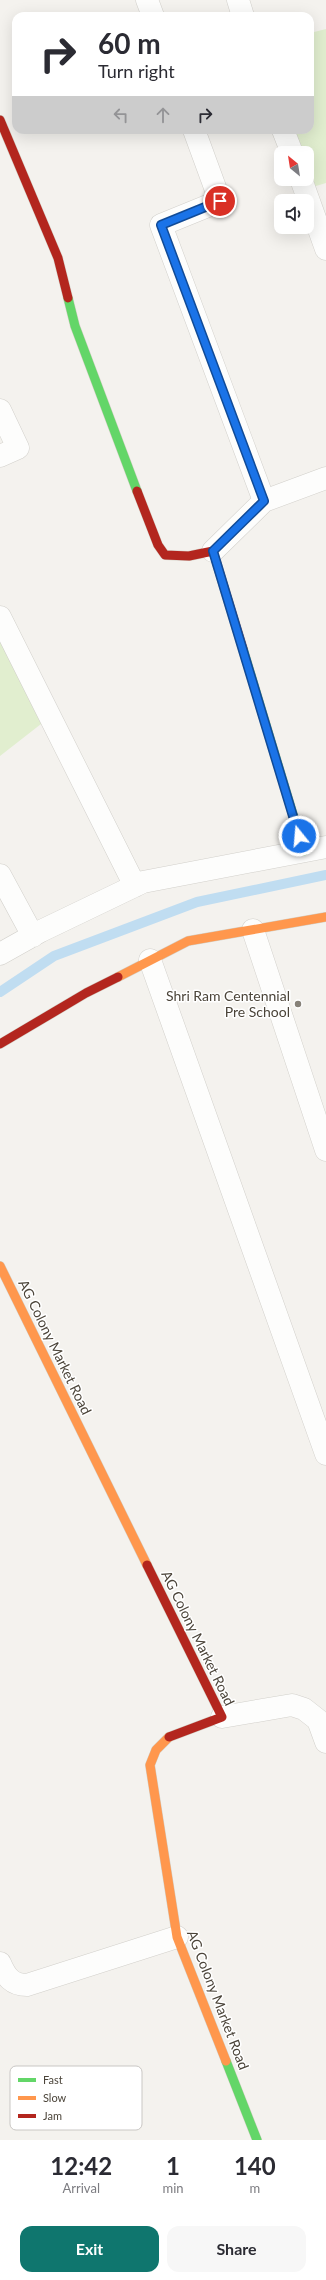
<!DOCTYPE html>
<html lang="en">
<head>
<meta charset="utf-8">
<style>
	body { margin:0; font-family:Lato,sans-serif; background:#f7f7f7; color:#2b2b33; height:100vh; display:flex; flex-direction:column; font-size:15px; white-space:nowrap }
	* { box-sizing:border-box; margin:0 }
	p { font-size:13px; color:#7c7c81 }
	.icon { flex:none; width:22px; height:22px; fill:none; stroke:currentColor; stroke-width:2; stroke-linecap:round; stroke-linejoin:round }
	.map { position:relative; height:2140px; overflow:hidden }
	.side { display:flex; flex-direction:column; background:#fff; flex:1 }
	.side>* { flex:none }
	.hud { position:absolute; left:12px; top:12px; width:302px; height:122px; border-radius:12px; box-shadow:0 4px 16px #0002; background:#fff; color:#2b2b33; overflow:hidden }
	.needle { width:26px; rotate:330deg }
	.controls { position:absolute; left:274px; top:146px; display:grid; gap:8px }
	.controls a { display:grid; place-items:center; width:40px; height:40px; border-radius:8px; background:#fff; box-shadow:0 4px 16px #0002; font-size:20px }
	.pin { position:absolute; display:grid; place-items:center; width:34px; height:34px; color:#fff; margin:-17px; border:2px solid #fff; border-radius:50%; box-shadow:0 1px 4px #0007 }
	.me { position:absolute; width:44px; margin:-22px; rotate:343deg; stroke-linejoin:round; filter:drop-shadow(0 0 3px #0008) }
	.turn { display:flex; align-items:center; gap:14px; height:84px; padding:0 20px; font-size:18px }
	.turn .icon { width:52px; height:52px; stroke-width:2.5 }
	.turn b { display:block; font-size:28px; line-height:34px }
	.lanes { display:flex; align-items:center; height:38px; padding:0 20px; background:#0003; justify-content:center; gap:20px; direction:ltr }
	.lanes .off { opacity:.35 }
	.eta { display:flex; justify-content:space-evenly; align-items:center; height:68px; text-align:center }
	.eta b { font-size:24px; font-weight:700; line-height:28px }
	.action { display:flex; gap:8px; margin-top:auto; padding:8px 20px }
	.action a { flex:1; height:46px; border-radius:12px; background:#0f766e; color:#fff; font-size:16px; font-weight:700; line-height:46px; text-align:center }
	.action a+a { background:#f7f7f7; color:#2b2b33 }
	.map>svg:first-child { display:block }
	.green { fill:#e1eecf }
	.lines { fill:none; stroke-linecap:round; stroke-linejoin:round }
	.stream { stroke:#c0ddf1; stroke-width:10 }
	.street-casing { stroke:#d2d0cb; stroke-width:23 }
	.fast-casing { stroke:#d3cfc5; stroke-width:10 }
	.slow-casing { stroke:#d3cfc5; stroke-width:10 }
	.jam-casing { stroke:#d3cfc5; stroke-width:10 }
	.street { stroke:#fdfdfc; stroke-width:22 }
	.fast { stroke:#63d668; stroke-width:9 }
	.slow { stroke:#ff974d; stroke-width:9 }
	.jam { stroke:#b3261e; stroke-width:9 }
	.route-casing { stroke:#114b97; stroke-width:10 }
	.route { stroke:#1a73e8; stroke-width:7 }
	.poi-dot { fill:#868178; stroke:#fff; stroke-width:1.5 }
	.labels { text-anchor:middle; stroke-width:3; stroke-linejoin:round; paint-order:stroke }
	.poi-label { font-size:14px; fill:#4b4439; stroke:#fff; text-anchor:end }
	.street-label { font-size:14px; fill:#4b4439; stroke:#fff }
	.key { fill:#fff; stroke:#c9c7c4; stroke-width:1 }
	.key-label { font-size:11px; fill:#4b4439 }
</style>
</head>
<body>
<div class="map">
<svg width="326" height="2140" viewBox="0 0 326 2140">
	<rect width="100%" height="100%" fill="#f4f2ee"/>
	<path class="green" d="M326 29V183L309 188 307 179V153H298L290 130H310V33Z
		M10 638 50 717 0 756V642Z"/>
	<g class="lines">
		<path class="stream" d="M0 992 54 956 197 902 326 875"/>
		<g class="street-casing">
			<path id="street" d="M147 0 153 16
				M238 0 243 16
				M194 130 220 201 161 225 264 501 213 551
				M283 130 292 153
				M301 179 326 249
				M0 410 18 448 0 456
				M264 501 326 478
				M0 617 135 886
				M0 875 33 936
				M253 930 326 1150
				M0 954 41 931 143 882 326 847
				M150 960 326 1454
				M222 1717 292 1705 304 1709 318 1720 326 1742
				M0 1963C6 1977 12 1985 27 1985L177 1937"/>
		</g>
		<g class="fast-casing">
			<path id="fast" d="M68 298 75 326 137 491
				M243 649 304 851
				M226 2061 257 2140"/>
		</g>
		<g class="slow-casing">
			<path id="slow" d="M118 977 188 941 326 917
				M0 1266 147 1565
				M169 1737 156 1750 150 1765 177 1937 226 2061"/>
		</g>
		<g class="jam-casing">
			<path id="jam" d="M0 120 58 258 68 298
				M137 491 158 545 165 555 189 556 213 551 243 649
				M0 1044 86 993 118 977
				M147 1565 222 1717 169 1737"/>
		</g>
		<use href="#street" class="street"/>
		<use href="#fast" class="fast"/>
		<use href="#slow" class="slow"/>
		<use href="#jam" class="jam"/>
	</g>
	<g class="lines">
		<g class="route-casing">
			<path id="route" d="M220 201 161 225 264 501 213 551 299 836"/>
		</g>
		<use href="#route" class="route"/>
	</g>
	<circle class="poi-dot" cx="298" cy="1004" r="4"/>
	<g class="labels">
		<g class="poi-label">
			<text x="290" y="1001">Shri Ram Centennial<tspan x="290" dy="16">Pre School</tspan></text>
		</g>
		<g class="street-label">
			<text transform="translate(55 1347) rotate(64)" y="5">AG Colony Market Road</text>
			<text transform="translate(198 1638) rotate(64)" y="5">AG Colony Market Road</text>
			<text transform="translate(218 2000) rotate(69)" y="5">AG Colony Market Road</text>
		</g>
	</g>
	<rect x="10" y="2066" width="132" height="64" rx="6" class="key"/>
	<rect x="18" y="2078" width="18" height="4" fill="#63d668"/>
	<rect x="18" y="2096" width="18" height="4" fill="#ff974d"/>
	<rect x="18" y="2114" width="18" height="4" fill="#b3261e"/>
	<g class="key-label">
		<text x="43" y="2084">Fast</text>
		<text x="43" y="2102">Slow</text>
		<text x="43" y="2120">Jam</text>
	</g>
</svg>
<div class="controls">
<a><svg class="needle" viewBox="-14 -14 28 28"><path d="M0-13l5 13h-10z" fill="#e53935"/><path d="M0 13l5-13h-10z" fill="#7c7c81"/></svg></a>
<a><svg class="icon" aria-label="sound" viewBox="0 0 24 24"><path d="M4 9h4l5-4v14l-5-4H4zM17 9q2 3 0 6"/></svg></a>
</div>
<div class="pin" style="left:220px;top:201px;background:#d93025"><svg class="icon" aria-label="arrive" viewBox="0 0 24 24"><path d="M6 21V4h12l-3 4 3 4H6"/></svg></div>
<svg class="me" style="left:299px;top:836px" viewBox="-20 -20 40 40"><circle r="17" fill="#1a73e8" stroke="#fff" stroke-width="3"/><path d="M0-11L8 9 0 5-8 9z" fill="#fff"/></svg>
<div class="hud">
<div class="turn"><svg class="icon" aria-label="right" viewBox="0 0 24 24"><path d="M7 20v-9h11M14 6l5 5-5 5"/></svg><div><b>60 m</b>Turn right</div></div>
<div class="lanes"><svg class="icon off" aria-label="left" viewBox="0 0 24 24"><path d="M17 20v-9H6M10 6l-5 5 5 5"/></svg><svg class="icon off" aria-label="ahead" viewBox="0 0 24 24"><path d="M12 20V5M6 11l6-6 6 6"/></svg><svg class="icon" aria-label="right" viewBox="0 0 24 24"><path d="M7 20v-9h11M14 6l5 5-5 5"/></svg></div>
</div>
</div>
<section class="side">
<div class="eta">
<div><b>12:42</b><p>Arrival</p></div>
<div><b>1</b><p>min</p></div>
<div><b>140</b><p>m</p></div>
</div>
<div class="action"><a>Exit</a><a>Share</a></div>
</section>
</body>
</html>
